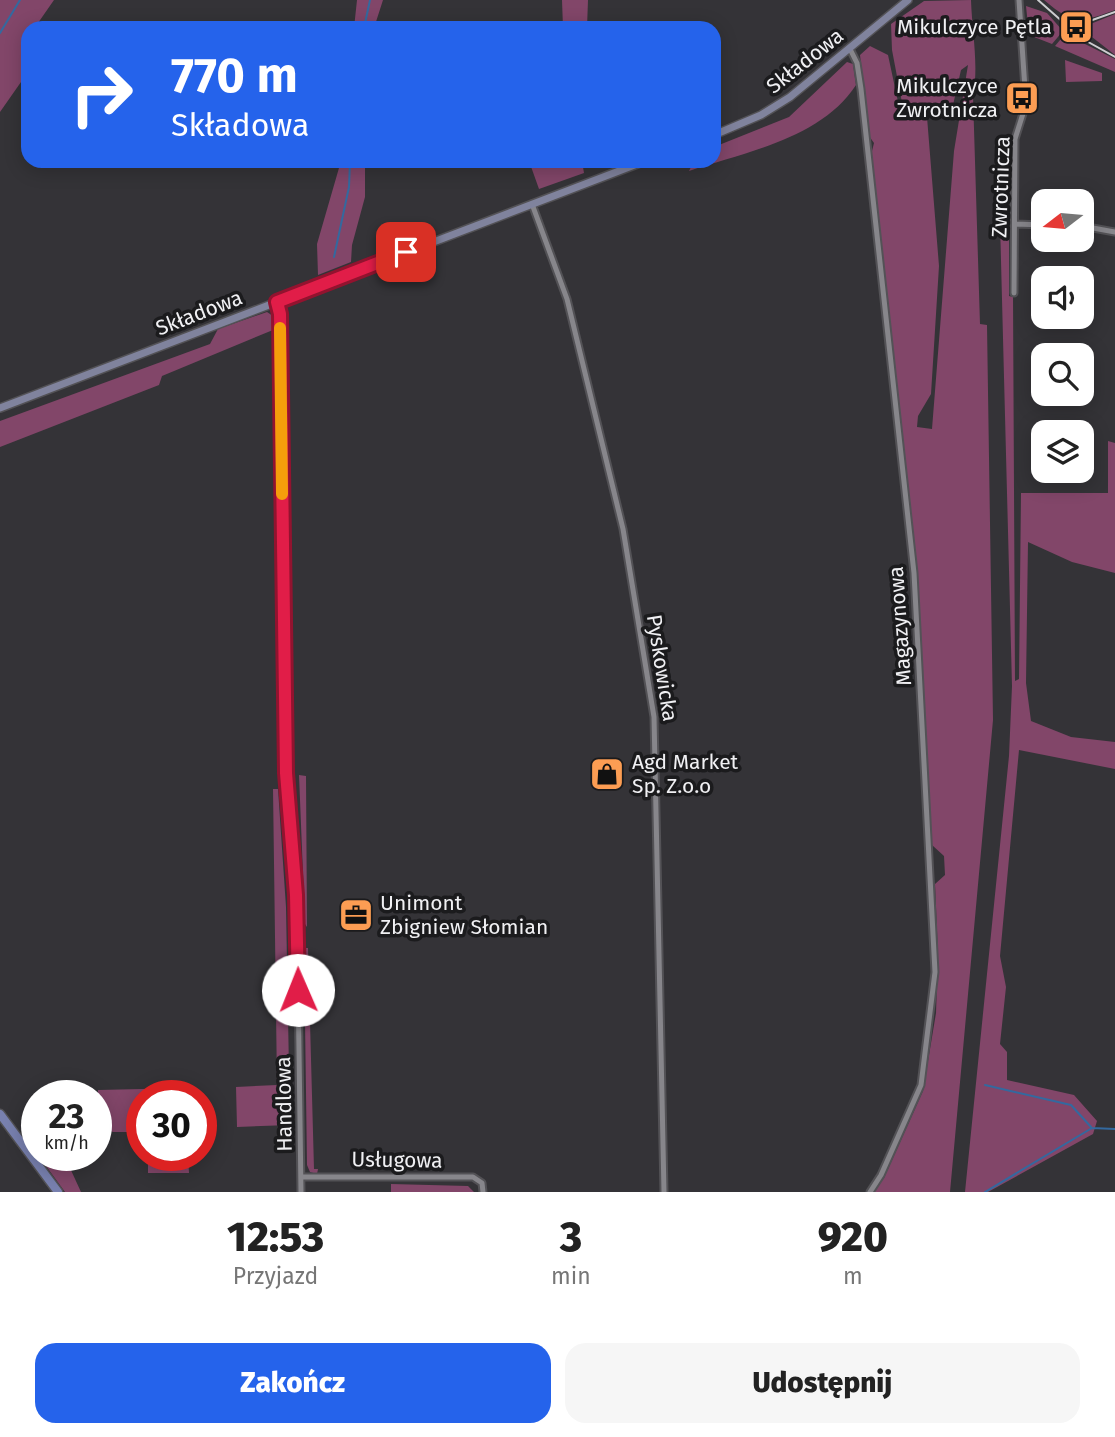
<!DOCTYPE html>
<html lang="pl">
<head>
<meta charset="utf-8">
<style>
	body { margin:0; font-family:"Fira Sans",sans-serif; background:#f6f6f6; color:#222; height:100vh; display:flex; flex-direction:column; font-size:26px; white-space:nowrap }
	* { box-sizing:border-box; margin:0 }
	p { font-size:23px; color:#767676 }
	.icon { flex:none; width:38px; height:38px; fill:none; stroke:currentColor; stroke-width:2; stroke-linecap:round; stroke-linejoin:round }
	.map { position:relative; height:1192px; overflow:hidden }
	.side { display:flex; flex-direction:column; background:#fff; flex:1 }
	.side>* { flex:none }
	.banner { position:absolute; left:21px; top:21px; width:700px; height:147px; border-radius:21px; box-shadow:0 4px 18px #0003; background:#2563eb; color:#fff; overflow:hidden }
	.needle { width:46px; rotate:254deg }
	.buttons { position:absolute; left:1031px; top:189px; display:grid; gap:14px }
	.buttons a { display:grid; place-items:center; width:63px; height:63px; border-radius:14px; background:#fff; box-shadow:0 4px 18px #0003; font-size:35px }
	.speed { position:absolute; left:21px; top:1080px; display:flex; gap:14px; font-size:35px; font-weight:700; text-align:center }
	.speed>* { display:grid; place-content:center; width:91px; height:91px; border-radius:50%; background:#fff; box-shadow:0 4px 18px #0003; line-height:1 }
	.speed small { font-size:18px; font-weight:400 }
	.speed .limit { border:10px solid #d22; background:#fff; color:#111 }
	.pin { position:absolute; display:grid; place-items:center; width:60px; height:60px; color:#fff; margin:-30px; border-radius:14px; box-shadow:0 4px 10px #0006 }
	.me { position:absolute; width:77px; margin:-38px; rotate:359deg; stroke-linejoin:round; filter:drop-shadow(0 0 5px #0008) }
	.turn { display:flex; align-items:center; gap:24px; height:147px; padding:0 35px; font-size:32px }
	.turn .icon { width:91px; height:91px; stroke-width:2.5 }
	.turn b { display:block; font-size:49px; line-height:60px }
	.eta { display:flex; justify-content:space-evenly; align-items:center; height:119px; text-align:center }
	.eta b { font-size:42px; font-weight:800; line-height:49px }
	.button { display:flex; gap:14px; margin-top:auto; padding:14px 35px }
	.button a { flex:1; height:80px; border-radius:21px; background:#2563eb; color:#fff; font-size:28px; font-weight:800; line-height:80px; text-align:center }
	.button a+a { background:#f6f6f6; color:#222 }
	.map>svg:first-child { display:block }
	.green { fill:#824669 }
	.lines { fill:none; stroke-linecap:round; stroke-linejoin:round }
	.stream { stroke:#33699f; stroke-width:2 }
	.minor-casing { stroke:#535256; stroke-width:9 }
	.secondary-casing { stroke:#535256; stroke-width:10 }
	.primary-casing { stroke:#535256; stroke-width:11 }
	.minor { stroke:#87868b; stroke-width:5 }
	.secondary { stroke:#80839d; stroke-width:7 }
	.primary { stroke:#7880af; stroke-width:8 }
	.tram { stroke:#cdcdd0; stroke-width:2 }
	.route-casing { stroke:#92132f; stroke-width:18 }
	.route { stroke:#e11d48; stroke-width:12 }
	.slow { stroke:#f59e0b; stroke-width:12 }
	.labels { text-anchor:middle; stroke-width:7; stroke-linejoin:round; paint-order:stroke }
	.poi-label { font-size:21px; fill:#f0f0f3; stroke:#1b1b1d; text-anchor:end }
	.street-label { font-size:21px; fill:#f0f0f3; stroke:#1b1b1d }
</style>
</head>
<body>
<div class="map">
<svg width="1115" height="1192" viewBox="0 0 1115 1192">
	<rect width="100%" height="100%" fill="#343337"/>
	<path class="green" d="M0 0H54L38 23V28H28V72L0 112Z
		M357 0H383L374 28H354Z
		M562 0H588L587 28H563Z
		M971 0C972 32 979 65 973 96L980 324 987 325 993 720 950 1192H872L884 1178 923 1091 936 1013 938 954 935 884 945 875 944 856 932 845 913 540 871 155 874 143 869 136 860 55 870 46 888 55 900 111 927 117 939 266 931 394 918 416 917 427 932 429 954 151 968 65 961 70 953 105 948 110 903 108 892 50 891 24 924 1Z
		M1044 0H1115V10C1082 22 1074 26 1044 0Z
		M1026 6 1047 13 1063 31 1052 44 1029 35Z
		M1115 14V55L1074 23 1088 25Z
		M1065 34 1115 59V72L1055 46Z
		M1065 60 1102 73V81L1066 82Z
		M847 62 853 64 856 85C822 138 746 152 689 171L694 161H714V147L789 117Z
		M341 161H365V197L352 245 351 262 318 275 317 244Z
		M529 161H582L584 173 539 189Z
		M1009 221V296L1013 297 1015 681 1019 679 1021 493H1108V441L1115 443V573L1072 562 1028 542 1026 683 1031 721 1071 737 1115 742V769L1019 750 1000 956 1006 987 1000 1044 1007 1052V1080L1074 1095 1097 1121 1093 1134 988 1192H965L1009 756 1012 686 1000 222Z
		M267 312 273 316V330L162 376 159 385 0 447V421L210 344 218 329Z
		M299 775 306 776 307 927 305 924Z
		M273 789H278L286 907 290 1125 237 1127 236 1087 277 1085Z
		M304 948H308L314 1169H318L317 1174 310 1172 307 1165Z
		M186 1088V1095L142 1096V1136L137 1132H113L96 1125 98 1090Z
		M38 1155H64L81 1192H65Z
		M148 1155H188L189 1173H148Z
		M391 1184 468 1186 474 1192H391Z"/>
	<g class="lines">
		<path class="stream" d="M364 28 370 0
			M0 33 20 0
			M334 257 349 187 350 161
			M985 1085 1071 1105 1091 1127
			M985 1192 1092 1128 1115 1129"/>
		<g class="minor-casing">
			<path id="minor" d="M850 49 857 63 861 89 914 573 935 972 921 1085 881 1175 870 1192
				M532 204 567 299 623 529 654 717 664 1192
				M1015 224 1043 225
				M1082 226 1115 232
				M1014 293 1015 139 1026 104 1019 0
				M277 302 280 314 286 773 297 909 301 1192
				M301 1177H473L482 1183 483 1192"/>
		</g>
		<g class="secondary-casing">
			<path id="secondary" d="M714 135 761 115 790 97 908 0
				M0 408 645 161"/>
		</g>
		<g class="primary-casing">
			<path id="primary" d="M0 1114 58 1192"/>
		</g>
		<use href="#minor" class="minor"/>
		<use href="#secondary" class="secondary"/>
		<use href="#primary" class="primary"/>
		<path class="tram" d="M1038 0 1081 38 1115 57
			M1063 15 1084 23 1115 12"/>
	</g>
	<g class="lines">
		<g class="route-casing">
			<path id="route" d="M298 990 296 895 286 773 280 314 277 302 406 252"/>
		</g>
		<use href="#route" class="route"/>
		<path class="slow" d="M280 328 282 494"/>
	</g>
	<defs>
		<g id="bus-square" transform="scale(1.75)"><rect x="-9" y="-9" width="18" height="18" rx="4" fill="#fc9d53" stroke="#1b1b1d"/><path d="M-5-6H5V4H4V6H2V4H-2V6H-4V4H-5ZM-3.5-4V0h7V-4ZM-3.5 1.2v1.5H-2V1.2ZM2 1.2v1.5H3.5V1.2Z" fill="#111"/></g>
		<g id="shop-square" transform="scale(1.75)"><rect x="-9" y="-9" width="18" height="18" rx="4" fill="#fc9d53" stroke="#1b1b1d"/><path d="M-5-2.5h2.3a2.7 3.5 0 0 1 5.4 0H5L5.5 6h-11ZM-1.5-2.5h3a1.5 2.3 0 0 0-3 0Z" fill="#111"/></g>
		<g id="office-square" transform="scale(1.75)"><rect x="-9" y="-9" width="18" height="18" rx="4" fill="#fc9d53" stroke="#1b1b1d"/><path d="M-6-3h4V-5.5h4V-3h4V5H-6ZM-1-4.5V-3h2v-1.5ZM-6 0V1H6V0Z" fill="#111"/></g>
	</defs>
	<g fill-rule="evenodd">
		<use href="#bus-square" x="1076" y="27"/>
		<use href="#bus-square" x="1022" y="98"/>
		<use href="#shop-square" x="607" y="774"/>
		<use href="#office-square" x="356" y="915"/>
	</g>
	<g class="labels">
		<g class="poi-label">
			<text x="1052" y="34">Mikulczyce Pętla</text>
			<text x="998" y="93">Mikulczyce<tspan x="998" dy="24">Zwrotnicza</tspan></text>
			<text x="632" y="769" text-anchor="start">Agd Market<tspan x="632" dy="24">Sp. Z.o.o</tspan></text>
			<text x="380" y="910" text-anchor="start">Unimont<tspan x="380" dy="24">Zbigniew Słomian</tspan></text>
		</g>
		<g class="street-label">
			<text transform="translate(805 61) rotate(-38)" y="7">Składowa</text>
			<text transform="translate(1001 187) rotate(-88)" y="7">Zwrotnicza</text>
			<text transform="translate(199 313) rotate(-21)" y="7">Składowa</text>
			<text transform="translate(900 626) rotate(-94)" y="7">Magazynowa</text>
			<text transform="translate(662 668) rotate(81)" y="7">Pyskowicka</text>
			<text transform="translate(284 1104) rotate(-91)" y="7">Handlowa</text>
			<text transform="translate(397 1160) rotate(1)" y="7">Usługowa</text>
		</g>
	</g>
</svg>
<div class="buttons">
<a><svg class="needle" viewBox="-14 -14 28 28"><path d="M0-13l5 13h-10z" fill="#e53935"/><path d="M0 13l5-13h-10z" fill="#767676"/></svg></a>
<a><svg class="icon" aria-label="sound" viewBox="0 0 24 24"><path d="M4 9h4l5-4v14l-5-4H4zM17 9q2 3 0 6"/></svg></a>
<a><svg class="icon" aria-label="search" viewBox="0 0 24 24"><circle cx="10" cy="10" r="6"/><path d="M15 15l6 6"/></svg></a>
<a><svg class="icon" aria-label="layers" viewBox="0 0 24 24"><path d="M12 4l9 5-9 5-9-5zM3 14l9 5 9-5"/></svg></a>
</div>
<div class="speed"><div>23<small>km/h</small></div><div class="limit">30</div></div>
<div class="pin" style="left:406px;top:252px;background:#d93025"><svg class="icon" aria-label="arrive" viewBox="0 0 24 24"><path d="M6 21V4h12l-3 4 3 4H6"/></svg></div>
<svg class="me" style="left:298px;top:990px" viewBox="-20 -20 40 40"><circle r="19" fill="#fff"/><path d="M0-13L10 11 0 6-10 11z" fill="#e11d48"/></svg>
<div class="banner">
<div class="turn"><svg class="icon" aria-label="right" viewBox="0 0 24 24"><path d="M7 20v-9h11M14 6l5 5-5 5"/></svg><div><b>770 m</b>Składowa</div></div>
</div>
</div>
<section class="side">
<div class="eta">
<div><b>12:53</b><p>Przyjazd</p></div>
<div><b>3</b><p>min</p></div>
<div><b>920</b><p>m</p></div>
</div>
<div class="button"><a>Zakończ</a><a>Udostępnij</a></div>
</section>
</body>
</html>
